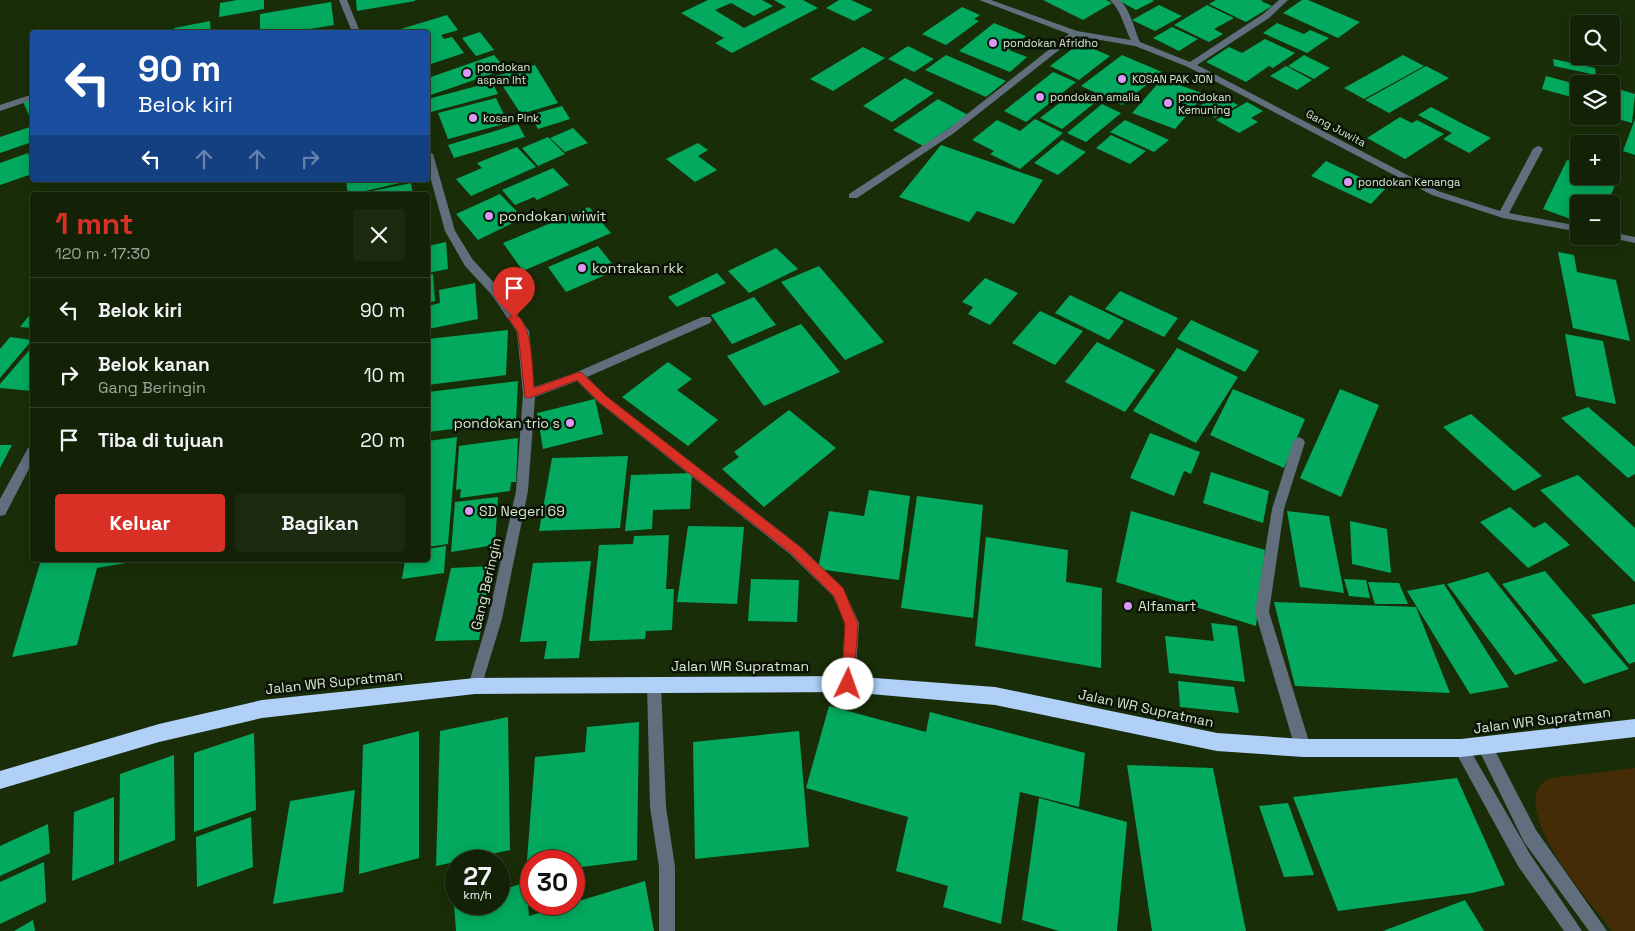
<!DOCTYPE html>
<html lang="id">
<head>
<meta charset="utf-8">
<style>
	body { margin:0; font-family:"Space Grotesk",sans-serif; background:#1c2a10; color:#f1f3f6; height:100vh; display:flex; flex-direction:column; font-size:19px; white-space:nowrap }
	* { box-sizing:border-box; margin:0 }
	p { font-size:16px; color:#9da49b }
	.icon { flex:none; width:28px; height:28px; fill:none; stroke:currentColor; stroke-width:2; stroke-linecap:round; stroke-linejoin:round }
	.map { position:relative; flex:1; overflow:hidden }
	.sheet { position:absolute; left:30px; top:192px; width:400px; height:370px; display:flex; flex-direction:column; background:#132206; border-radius:5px; box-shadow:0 2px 12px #0003,0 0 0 1px #323f28 }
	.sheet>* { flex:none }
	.top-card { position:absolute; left:30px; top:30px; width:400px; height:152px; border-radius:5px; box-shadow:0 2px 12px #0003,0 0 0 1px #323f28; background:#1a4fa0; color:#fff; overflow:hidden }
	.controls { position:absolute; left:1570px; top:15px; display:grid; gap:10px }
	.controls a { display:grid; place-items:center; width:50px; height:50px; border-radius:5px; background:#132206; box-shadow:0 2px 12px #0003,0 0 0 1px #323f28; font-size:25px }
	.speed { position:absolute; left:445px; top:850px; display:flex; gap:10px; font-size:25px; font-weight:700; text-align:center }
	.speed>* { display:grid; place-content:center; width:65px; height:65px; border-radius:50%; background:#132206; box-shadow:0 2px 12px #0003,0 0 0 1px #323f28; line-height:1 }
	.speed small { font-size:12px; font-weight:400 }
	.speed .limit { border:8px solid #d22; background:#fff; color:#111 }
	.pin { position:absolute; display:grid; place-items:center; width:42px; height:42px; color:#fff; margin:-51px -21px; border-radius:50% 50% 50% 0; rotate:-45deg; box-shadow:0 0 5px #0007 }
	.pin .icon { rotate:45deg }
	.me { position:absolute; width:55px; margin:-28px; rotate:3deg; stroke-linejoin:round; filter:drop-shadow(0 0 4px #0008) }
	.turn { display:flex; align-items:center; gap:18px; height:105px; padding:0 25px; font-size:22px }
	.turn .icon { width:65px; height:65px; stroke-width:2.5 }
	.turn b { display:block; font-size:35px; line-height:42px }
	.lanes { display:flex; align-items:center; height:48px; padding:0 25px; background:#0003; justify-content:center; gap:25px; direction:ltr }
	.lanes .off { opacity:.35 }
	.round { display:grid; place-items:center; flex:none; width:52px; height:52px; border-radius:5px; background:#1c2a10 }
	.summary { display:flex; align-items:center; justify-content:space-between; height:85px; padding:0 25px }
	h1 { font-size:30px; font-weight:700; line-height:38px; color:#d93025 }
	.action { display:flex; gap:10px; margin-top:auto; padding:10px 25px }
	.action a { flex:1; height:58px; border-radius:5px; background:#d93025; color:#fff; font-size:20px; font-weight:700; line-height:58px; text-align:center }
	.action a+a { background:#1c2a10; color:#f1f3f6 }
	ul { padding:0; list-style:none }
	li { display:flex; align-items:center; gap:15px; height:65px; padding:0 25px; border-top:1px solid #323f28 }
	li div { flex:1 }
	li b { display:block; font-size:19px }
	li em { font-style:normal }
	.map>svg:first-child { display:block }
	.green { fill:#442c06 }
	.building { fill:#02a95e }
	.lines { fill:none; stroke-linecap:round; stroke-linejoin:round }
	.minor { fill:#616e7e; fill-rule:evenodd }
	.highway { fill:#b0d0f8; fill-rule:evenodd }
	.route { fill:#d93025; stroke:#8d1f18 }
	.poi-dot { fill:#d99af7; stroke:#0a1305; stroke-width:2 }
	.labels { text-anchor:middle; stroke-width:5; stroke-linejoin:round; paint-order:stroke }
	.far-poi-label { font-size:11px; fill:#d8e6d0; stroke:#0a1305; text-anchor:start }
	.far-street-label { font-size:11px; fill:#d8e6d0; stroke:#0a1305 }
	.poi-label { font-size:14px; fill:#d8e6d0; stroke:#0a1305; text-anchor:start }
	.street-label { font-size:14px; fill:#d8e6d0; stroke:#0a1305 }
</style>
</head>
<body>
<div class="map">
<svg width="1635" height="931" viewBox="0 0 1635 931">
	<rect width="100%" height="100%" fill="#192e08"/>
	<path class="green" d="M1635 768V931H1612C1593 906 1500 802 1550 778Z"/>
	<path class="building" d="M237 0H264V9L219 17 220 3Z
		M356 0H415V1L357 11Z
		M708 0H762L773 6 754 16 731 3 715 10 744 28 786 7 774 0H803L818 8 732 53 715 43 724 38 681 13Z
		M839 0H851L873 10 854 21 826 8Z
		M1043 0H1106L1112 3 1083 20Z
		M1118 0H1152L1154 1 1136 10Z
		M1216 0H1263L1261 1 1272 6 1246 22 1209 4Z
		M1302 0H1308L1360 22 1338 38 1283 13Z
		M331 2 334 25 293 32H260V14Z
		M1159 5 1182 16 1155 31 1132 20Z
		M1207 5 1234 18 1214 29 1223 34 1209 42 1174 25Z
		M962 7 980 15 974 19 979 21 946 45 922 34Z
		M447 15 458 30 441 35 444 39 452 37 464 53 428 65V32H404L401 29Z
		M210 21 211 32H174V28Z
		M994 23 1026 36 1009 50 1027 57 1010 72 959 51Z
		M1277 23 1304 34 1310 30 1329 38 1307 53 1263 33Z
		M1172 27 1198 39 1179 51 1153 38Z
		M480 32 494 50 476 56 462 38Z
		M1265 39 1295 53 1273 68 1269 66 1246 82 1206 62 1229 47 1242 53Z
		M1572 41 1579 42V56H1594V66L1570 60Z
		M1080 43 1110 56 1079 80 1050 66Z
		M908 46 934 59 914 72 888 59Z
		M863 47 885 58 833 91 810 79Z
		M494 55 506 69 428 96V78Z
		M946 55 1006 81 986 97 925 70Z
		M1122 55 1162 72 1122 105 1081 86Z
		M1304 55 1330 68 1314 79 1288 66Z
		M1403 55 1424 66 1364 99 1344 88Z
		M1553 59 1595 68 1596 75 1554 66Z
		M535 65 558 103 521 114 496 76Z
		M1286 66 1312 80 1297 90 1270 76Z
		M1426 66 1449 78 1389 113 1365 100Z
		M1053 72 1076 82 1026 122 1004 111Z
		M1546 76 1579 85V99L1542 89Z
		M905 78 934 93 892 122 863 106Z
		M1162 79 1205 94 1175 129 1132 113Z
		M492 82 498 94 431 112 428 105V99Z
		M1611 87 1635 94 1632 123 1611 117Z
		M1075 91 1097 101 1062 129 1040 118Z
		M1219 95 1238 105 1215 118 1197 107Z
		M496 98 508 123 448 139 438 113Z
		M32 99V117L30 118 23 102Z
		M938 99 968 115 923 146 893 130Z
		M1247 102 1263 111 1251 118 1258 122 1239 133 1216 120Z
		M1102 104 1121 113 1086 142 1067 133Z
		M562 106 570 119 538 129 530 115Z
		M1431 107 1465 125 1491 138 1469 153 1443 139 1452 133 1418 115Z
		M1400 117 1412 123 1417 120 1444 134 1405 159 1367 138Z
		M1035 119 1063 133 1020 169 990 154 994 151 972 140 997 120 1020 131Z
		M1635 119V155L1623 151Z
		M1125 120 1169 140 1154 152 1110 132Z
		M518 124 525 137 454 158 448 145Z
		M30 127 32 142 0 153V137Z
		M573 128 588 143 565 152 550 138Z
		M1111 135 1146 151 1130 164 1096 148Z
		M548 137 565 154 538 166 522 148Z
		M1062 140 1086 152 1058 175 1034 163Z
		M1577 141 1583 143 1579 144V161L1569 158Z
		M698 143 708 150 698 156 717 170 695 182 666 159Z
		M941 145 1043 180 1014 224 977 211 969 222 899 197Z
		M517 147 536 167 471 196 456 179 482 168 477 163Z
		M28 153 32 165V174L0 185V163Z
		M1567 160 1579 164V176L1611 175 1618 178 1607 204H1579V222L1543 209Z
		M1326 161 1385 189 1371 204 1311 176Z
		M553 168 569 185 537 200 534 197 515 205 502 190Z
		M346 180H404V182L348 195Z
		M411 183 413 195H359L358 194Z
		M500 194 523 218 478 240 456 214Z
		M589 207 611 233 523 271 503 243Z
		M446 242 448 269 428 273V246Z
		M598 246 617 270 566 292 548 267Z
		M776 248 798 269 749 293 728 271Z
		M1558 252 1574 255 1577 272 1616 280 1630 341 1573 328Z
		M819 266 884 342 845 360 781 282Z
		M717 273 726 283 677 307 668 297Z
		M433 274 435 301 428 303V275Z
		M985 278 1018 293 990 325 968 314 973 307 962 302Z
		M475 283 478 319 428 329V306L440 303 439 290Z
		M1120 291 1178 318 1164 337 1105 309Z
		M1070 295 1124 321 1109 340 1055 313Z
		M754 297 776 325 732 344 711 315Z
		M1040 311 1083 331 1055 365 1012 343Z
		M32 312V328L20 327Z
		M1191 320 1259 351 1245 372 1177 339Z
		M801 324 840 372 764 406 727 356Z
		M508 330 506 375 428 385V339Z
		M1565 334 1603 341 1616 404 1576 396Z
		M10 337 32 340 0 378V349Z
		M1097 342 1155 370 1125 412 1065 382Z
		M32 347V391L0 388V384Z
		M1177 348 1238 377 1196 443 1133 411Z
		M668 362 692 379 677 390 718 420 688 446 622 397Z
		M518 381 516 421 428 432V392Z
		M1233 389 1305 419 1284 468 1210 435Z
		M1340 389 1379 405 1341 497 1300 478Z
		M595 399 603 434 543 449 537 413Z
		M1588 407 1635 447V474L1628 478 1561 418Z
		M789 410 836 448 764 507 722 469 739 457 734 452Z
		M1471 414 1542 476 1514 491 1443 427Z
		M1150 433 1200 452 1191 474 1184 471 1174 496 1130 478Z
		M457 437 448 544 428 547V441Z
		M518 438 516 482H511L510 491 460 498 461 489 456 490 459 446Z
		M0 445H12L0 468Z
		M628 456 620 528 539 531 552 458Z
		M1211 472 1269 491 1263 523 1203 503Z
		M692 473 690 509 653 510 652 529 625 531 631 475Z
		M1578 475 1635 528V582L1540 490Z
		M869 490 910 496 899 580 818 569 829 511 864 516Z
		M917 496 983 505 973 618 901 608Z
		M498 497 495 545 451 552 455 502Z
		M1510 507 1534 528 1545 522 1570 545 1528 568 1480 522Z
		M1131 511 1265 550 1256 626 1116 582Z
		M1287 511 1329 516 1344 593 1300 587Z
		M1350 521 1387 529 1391 573 1352 564Z
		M688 526 744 527 737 604 677 602Z
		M669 535 666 589H674L672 630 646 631 645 639 589 641 599 545 633 544 634 536Z
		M986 537 1068 550 1066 582 1102 588 1101 668 975 646Z
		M446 546 444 573 402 579 405 560H428V549Z
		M41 560 137 561 97 568 77 645 12 657Z
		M591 561 579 658 544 659 547 641 520 642 533 563Z
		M492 566 479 640 435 641 451 568Z
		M1545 571 1629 669 1584 684 1502 584Z
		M1488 572 1558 661 1515 675 1447 584Z
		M751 579 799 580 797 622 748 621Z
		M1344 579 1366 580 1370 598 1349 596Z
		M1368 582 1399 583 1408 604H1375Z
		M1444 584 1509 687 1470 694 1407 591Z
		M1274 602 1416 607 1450 693 1295 686Z
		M1635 604V662L1629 664 1591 615Z
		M1211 623 1237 626 1245 682 1169 673 1165 636 1214 641Z
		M1178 681 1234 687 1239 713 1180 707Z
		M829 706 926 732 930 712 1085 753 1079 807 1020 792 1001 924 943 907 948 886 896 871 908 817 806 788Z
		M508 717 510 850 436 866 440 731Z
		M639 722 637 860 574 868V861H531V873H526L535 757 585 752 587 727Z
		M419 731V858L359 874 363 745Z
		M799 731 809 847 695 859 693 742Z
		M254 733 256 810 194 832V753Z
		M174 755 175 840 119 862 120 774Z
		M1127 765 1213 768 1246 931H1152Z
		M1457 778 1505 885 1472 893 1338 911 1293 797Z
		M355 790 343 892 273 904 290 801Z
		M114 797V864L72 881 74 812Z
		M1039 798 1127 822 1117 931H1059L1022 920Z
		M1288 803 1314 875 1284 877 1259 806Z
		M251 817 253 867 197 887 196 837Z
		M48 824 50 853 0 876V846Z
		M44 862 46 902 0 924V882Z
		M645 881 654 931H456L454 904H499V891L526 882 529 916Z
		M1465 900 1484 931H1383Z
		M33 920 35 931H14Z"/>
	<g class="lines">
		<path class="minor" d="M339 0H347L360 32H352Z
			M979 0H991L1077 31 1131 40C1123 25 1122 12 1110 0H1119C1129 6 1135 31 1140 42L1190 62 1263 14 1279 0H1288L1269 18 1197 65 1438 191 1500 211 1533 149 1538 146 1541 147 1543 149 1509 213 1579 226V232L1503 218 1432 195 1188 67 1135 46 1077 36 954 133 857 198H849V194L948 129 1069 34Z
			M27 96H32V100L0 111V105Z
			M428 151 433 154 455 231 473 260 499 288 529 331 534 387 575 373 702 317H710L712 320 710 323 587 377 606 396 801 547 843 588 859 623 855 684 853 689 848 691 843 689 841 684 845 623 833 596 791 555 598 402 577 381 535 397 528 491 502 619 480 691 475 693 470 691 468 686 488 619 516 491 523 394 517 332 491 294 465 266 445 231 428 169Z
			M1611 232 1635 237V243L1607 237 1611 236Z
			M1299 437 1303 439 1305 442 1284 509 1269 612 1311 748 1308 753 1303 756 1298 753 1295 748 1255 612 1272 509 1293 442 1295 439Z
			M32 447V463L5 515 0 516V499L28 448Z
			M654 678 659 680 661 685 666 807 675 867V931H659V867L650 807 647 685 649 680Z
			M1485 738 1490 741 1536 830 1607 931H1589L1524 842 1477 746 1480 741Z
			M1461 740 1466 743 1530 854 1582 931H1564L1518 866 1456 753 1453 748 1456 743Z"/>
		<path class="highway" d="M848 676 995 687 1217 733 1303 739H1461L1635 719V737L1461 757H1303L1217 751 995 705 848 692 475 694 262 718 159 742 0 789V771L159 724 262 700 475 678Z"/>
	</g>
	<path class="route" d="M514 314C533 321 532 370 534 388L579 372 582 373 606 396 800 547 843 588 858 624 853 688 848 690 844 688 842 684 845 624 834 596 792 554 599 402 577 380 529 398 525 397 518 332 508 318Z"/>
	<g class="poi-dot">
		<circle cx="993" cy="43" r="5"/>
		<circle cx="467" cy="73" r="5"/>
		<circle cx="1122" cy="79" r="5"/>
		<circle cx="1040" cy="97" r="5"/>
		<circle cx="1168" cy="103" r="5"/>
		<circle cx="473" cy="118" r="5"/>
		<circle cx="1348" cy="182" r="5"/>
		<circle cx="489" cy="216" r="5"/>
		<circle cx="582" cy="268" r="5"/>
		<circle cx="570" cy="423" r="5"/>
		<circle cx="469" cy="511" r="5"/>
		<circle cx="1128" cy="606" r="5"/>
	</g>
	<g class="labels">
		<g class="far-poi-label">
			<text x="1003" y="47">pondokan Afridho</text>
			<text x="477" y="71">pondokan<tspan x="477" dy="13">aspan lht</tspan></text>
			<text x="1132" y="83">KOSAN PAK JON</text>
			<text x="1050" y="101">pondokan amalia</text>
			<text x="1178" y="101">pondokan<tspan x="1178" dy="13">Kemuning</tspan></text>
			<text x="483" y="122">kosan Pink</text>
			<text x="1358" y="186">pondokan Kenanga</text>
		</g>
		<g class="far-street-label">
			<text transform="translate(1336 128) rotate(28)" y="4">Gang Juwita</text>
		</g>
		<g class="poi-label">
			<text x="499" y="221">pondokan wiwit</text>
			<text x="592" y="273">kontrakan rkk</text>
			<text x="560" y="428" text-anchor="end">pondokan trio s</text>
			<text x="479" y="516">SD Negeri 69</text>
			<text x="1138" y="611">Alfamart</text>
		</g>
		<g class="street-label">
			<text transform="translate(486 584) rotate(-77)" y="5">Gang Beringin</text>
			<text x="740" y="671">Jalan WR Supratman</text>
			<text transform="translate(334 682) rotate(-6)" y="5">Jalan WR Supratman</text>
			<text transform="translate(1146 708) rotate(12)" y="5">Jalan WR Supratman</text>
			<text transform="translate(1542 720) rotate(-7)" y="5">Jalan WR Supratman</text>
		</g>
	</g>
</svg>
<div class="controls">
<a><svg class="icon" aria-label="search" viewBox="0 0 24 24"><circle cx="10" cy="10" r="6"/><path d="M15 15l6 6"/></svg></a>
<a><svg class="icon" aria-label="layers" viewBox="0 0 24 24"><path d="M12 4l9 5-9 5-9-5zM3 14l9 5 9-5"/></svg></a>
<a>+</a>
<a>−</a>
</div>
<div class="speed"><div>27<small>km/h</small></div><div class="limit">30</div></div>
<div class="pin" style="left:514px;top:318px;background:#d93025"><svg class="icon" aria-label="arrive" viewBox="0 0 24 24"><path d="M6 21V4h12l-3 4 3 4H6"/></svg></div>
<svg class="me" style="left:848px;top:684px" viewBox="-20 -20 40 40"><circle r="19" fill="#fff"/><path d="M0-13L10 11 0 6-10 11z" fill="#d93025"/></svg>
<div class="top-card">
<div class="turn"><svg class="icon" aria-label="left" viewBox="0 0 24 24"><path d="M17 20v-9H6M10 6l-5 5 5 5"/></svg><div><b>90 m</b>Belok kiri</div></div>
<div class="lanes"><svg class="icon" aria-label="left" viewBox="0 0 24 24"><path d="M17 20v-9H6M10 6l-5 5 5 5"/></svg><svg class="icon off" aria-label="ahead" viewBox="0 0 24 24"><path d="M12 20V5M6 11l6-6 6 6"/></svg><svg class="icon off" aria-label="ahead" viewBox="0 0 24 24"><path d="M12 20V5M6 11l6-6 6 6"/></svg><svg class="icon off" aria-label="right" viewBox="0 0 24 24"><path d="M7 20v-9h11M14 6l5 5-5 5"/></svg></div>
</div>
<section class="sheet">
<div class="summary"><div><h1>1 mnt</h1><p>120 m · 17:30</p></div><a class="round"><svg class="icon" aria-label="close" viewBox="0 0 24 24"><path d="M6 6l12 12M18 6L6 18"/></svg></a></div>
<ul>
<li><svg class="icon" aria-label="left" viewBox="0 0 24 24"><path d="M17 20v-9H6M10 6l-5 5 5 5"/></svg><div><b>Belok kiri</b></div><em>90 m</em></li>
<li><svg class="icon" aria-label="right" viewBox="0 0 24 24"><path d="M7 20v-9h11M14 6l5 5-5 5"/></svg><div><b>Belok kanan</b><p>Gang Beringin</p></div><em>10 m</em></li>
<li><svg class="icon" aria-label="arrive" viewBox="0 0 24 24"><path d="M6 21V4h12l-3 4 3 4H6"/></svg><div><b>Tiba di tujuan</b></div><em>20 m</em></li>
</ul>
<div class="action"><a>Keluar</a><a>Bagikan</a></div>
</section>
</div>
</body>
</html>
